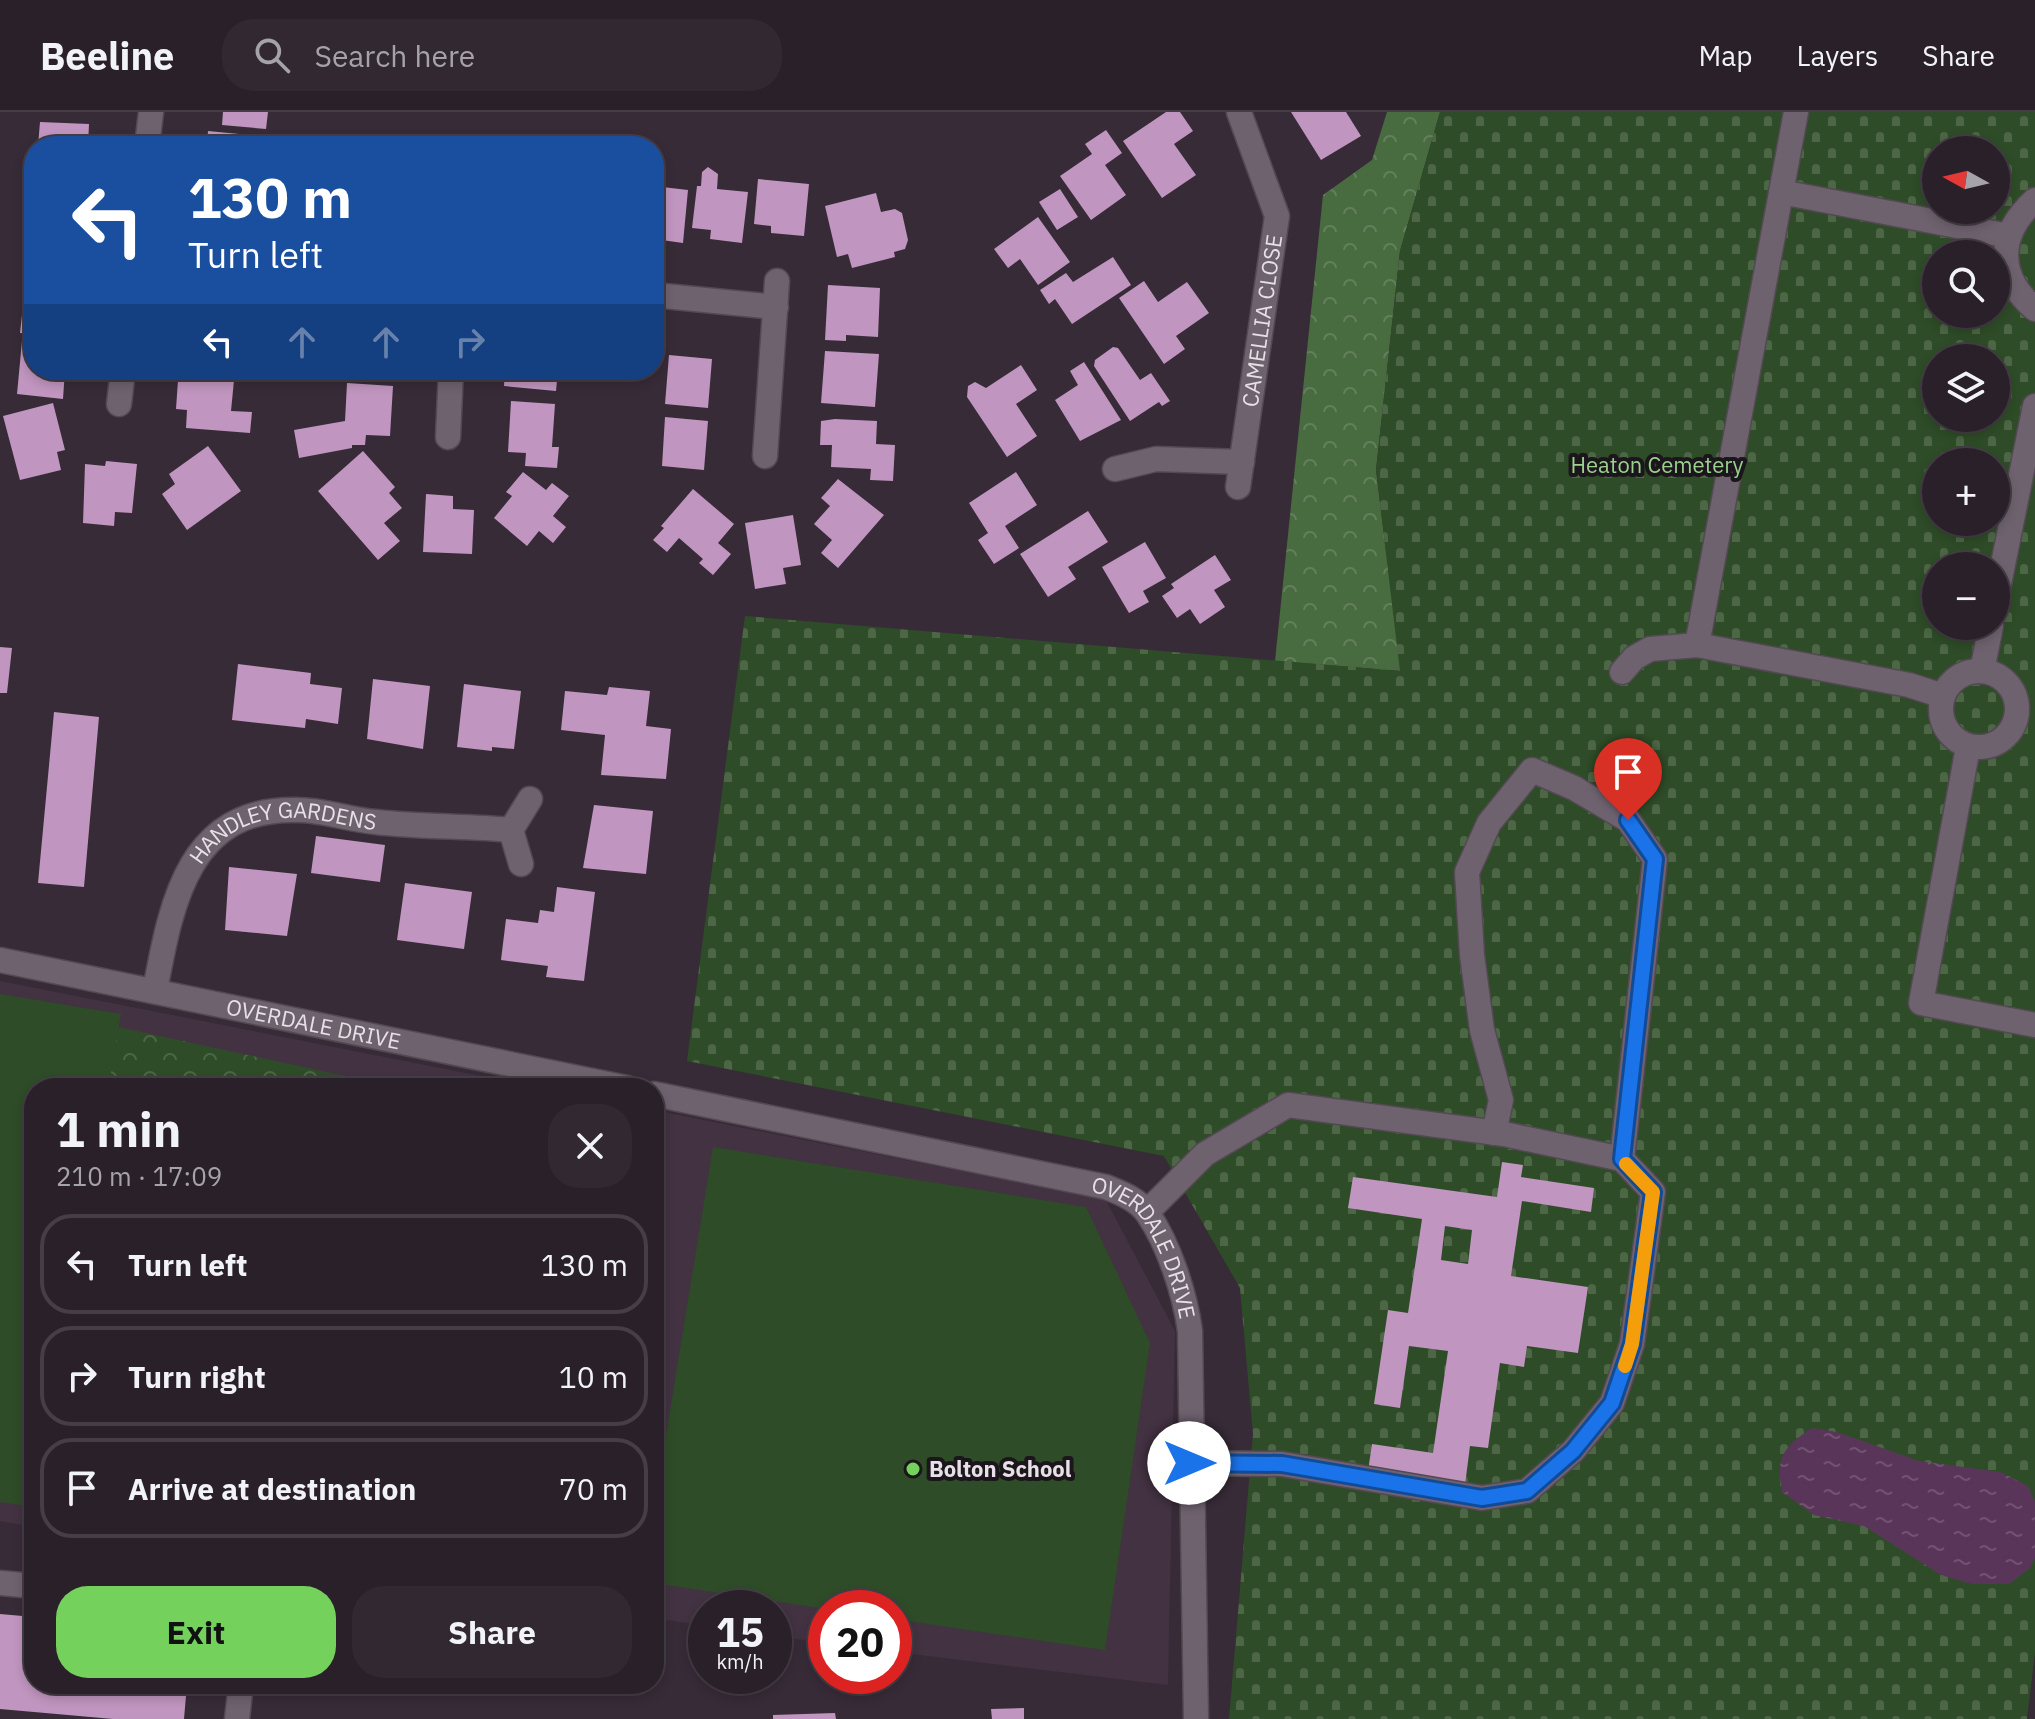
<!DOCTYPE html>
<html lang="en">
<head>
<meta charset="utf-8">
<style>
	body { margin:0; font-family:"IBM Plex Sans",sans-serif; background:#312831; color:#f1f3f6; height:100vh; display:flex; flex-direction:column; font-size:30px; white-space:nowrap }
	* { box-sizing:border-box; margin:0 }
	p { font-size:26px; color:#a5a3a8 }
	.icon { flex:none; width:44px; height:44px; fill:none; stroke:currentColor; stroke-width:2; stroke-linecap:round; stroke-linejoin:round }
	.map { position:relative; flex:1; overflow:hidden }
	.panel { position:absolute; left:24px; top:966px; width:640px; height:616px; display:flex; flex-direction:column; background:#292029; border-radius:32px; box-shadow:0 4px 12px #0003,0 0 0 2px #453e46 }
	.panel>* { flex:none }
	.hud { position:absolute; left:24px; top:24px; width:640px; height:244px; border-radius:32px; box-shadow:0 4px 12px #0003,0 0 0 2px #453e46; background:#1a4fa0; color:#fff; overflow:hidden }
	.needle { width:52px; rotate:278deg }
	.controls { position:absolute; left:1922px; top:24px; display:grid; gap:16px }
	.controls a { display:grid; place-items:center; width:88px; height:88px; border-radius:50%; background:#292029; box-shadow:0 4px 12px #0003,0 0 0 2px #453e46; font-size:40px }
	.speed { position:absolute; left:688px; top:1478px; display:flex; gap:16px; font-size:40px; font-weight:700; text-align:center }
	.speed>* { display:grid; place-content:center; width:104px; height:104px; border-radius:50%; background:#292029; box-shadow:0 4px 12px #0003,0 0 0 2px #453e46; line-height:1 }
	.speed small { font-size:20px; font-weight:400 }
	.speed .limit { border:12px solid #d22; background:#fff; color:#111 }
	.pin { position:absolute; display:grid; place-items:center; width:68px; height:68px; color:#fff; margin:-82px -34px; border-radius:50% 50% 50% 0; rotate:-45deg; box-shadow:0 0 8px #0007 }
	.pin .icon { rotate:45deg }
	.me { position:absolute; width:88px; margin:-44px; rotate:90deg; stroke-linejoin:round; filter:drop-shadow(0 0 6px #0008) }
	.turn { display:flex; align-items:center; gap:28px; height:168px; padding:0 32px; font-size:36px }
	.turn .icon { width:104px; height:104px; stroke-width:2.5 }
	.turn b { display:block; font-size:56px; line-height:68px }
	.lanes { display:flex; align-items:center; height:76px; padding:0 32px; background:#0003; justify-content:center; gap:40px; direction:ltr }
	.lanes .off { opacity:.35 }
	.round { display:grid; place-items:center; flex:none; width:84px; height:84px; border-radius:32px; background:#312831 }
	.overview { display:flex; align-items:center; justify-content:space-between; height:136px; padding:0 32px }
	h1 { font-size:48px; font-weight:700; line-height:60px }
	.cta { display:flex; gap:16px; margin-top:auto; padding:16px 32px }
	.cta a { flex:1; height:92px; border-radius:32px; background:#74d25c; color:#111; font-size:32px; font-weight:700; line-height:92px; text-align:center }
	.cta a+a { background:#312831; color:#f1f3f6 }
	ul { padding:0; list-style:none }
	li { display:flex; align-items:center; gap:24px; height:100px; margin:0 16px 12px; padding:0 16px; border:4px solid #453e46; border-radius:32px }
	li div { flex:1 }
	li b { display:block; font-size:30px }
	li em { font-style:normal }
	header { display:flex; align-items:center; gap:48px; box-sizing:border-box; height:112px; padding:0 40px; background:#292029; border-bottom:2px solid #453e46 }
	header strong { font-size:38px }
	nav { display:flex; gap:44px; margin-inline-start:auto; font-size:28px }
	.search { width:560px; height:72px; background:#312831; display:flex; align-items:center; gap:20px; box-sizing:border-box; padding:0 28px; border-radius:32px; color:#a5a3a8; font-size:30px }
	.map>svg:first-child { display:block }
	.built { fill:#433242 }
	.forest { fill:url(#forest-crowns) }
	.cemetery { fill:url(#cemetery-stones); fill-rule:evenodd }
	.park { fill:url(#park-crowns) }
	.pitch { fill:#2e4c27 }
	.water { fill:url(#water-ripples) }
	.building { fill:#c095bf; fill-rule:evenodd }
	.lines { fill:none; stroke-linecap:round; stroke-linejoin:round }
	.minor-casing { stroke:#534952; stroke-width:27 }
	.minor { stroke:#6f626f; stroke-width:24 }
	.route-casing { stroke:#114b97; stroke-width:20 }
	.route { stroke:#1a73e8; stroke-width:14 }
	.slow { stroke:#f59e0b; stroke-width:14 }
	.poi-dot { fill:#74d25c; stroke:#1b161b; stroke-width:3 }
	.labels { text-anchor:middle; stroke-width:8; stroke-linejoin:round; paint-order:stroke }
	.street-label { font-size:22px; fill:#e8e0e7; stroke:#1b161b }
	.park-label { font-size:22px; fill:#9bd08e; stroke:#1b161b }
	.poi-label { font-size:22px; font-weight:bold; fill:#e8e0e7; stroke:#1b161b; text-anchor:start }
</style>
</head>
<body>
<header>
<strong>Beeline</strong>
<div class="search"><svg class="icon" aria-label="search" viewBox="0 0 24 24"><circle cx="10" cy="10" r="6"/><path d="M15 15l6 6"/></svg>Search here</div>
<nav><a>Map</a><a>Layers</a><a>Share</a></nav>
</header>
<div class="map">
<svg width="2035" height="1607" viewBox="0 0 2035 1607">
	<defs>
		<pattern id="forest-crowns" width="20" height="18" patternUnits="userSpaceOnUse" patternTransform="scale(2)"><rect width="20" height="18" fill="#496b40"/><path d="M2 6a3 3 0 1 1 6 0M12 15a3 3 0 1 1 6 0" fill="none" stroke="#63805c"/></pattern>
		<pattern id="cemetery-stones" width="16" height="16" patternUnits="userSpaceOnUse" patternTransform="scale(2)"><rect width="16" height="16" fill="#2e4c27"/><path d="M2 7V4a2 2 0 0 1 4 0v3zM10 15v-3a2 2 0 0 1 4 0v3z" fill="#4c6646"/></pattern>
		<pattern id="park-crowns" width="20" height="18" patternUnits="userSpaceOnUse" patternTransform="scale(2)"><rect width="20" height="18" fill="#2e4c27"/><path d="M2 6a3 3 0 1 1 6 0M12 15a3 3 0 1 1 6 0" fill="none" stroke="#4c6646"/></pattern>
		<pattern id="water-ripples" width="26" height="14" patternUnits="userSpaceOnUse" patternTransform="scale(2)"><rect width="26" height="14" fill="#5a355a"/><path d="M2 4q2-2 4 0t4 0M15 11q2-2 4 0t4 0" fill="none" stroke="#725272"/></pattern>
	</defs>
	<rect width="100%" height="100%" fill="#372b37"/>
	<path class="built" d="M0 869 542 976H34V1415L0 1409Z
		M654 998 1106 1088 1175 1219 1168 1573 894 1540V1496H826V1531L774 1524V1496H706V1514L654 1506Z"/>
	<path class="forest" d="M1387 0H1440L1400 139 1376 358 1401 559 1275 549 1323 83 1372 48Z"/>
	<path class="cemetery" d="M1440 0H2035V1540L2027 1607H1229L1253 1322 1240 1176 1164 1044 687 949 745 504 1400 559 1376 358 1400 139ZM1936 38H1996V98H1936ZM1936 142H1996V202H1936ZM1936 246H1996V306H1936ZM1936 350H1996V410H1936ZM1936 454H1996V514H1936Z"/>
	<path class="park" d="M118 915 401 976H108Z"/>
	<path class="pitch" d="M0 882 121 902 108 976H34V1395L0 1390Z
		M713 1035 1086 1095 1150 1231 1105 1538 894 1507V1496L826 1497 654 1471V1397Z"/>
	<path class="water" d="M1812 1316 1837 1320 1919 1349 2000 1360 2028 1374 2035 1390V1445L2030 1456 2009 1472H1972L1941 1463 1864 1414 1814 1403 1782 1380C1776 1345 1782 1336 1812 1316Z"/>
	<path class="building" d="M223 0H268L266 17 222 13Z
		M1166 0H1180L1193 19 1174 32 1196 63 1162 86 1123 29Z
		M1291 0H1346L1361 24 1321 48Z
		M40 10 89 12 88 34H38Z
		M1106 18 1122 41 1105 53 1126 83 1091 108 1060 64 1092 42 1085 32Z
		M208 19 239 22 238 30 251 34H207Z
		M321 28 372 30V34H321Z
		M708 55 718 62 717 77 748 80 742 131 710 127 711 118 692 116 697 74H701L702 60Z
		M758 67 809 72 804 124 771 121V114L754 112Z
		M654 74 688 78 683 131 654 127Z
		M1060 77 1078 105 1057 118 1039 90Z
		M876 81 881 100 895 97 902 101 908 128 905 137 894 140 895 145 852 156 848 142 837 145 825 94Z
		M1038 105 1070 150 1038 173 1020 147 1008 156 994 137Z
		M1113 145 1131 173 1072 212 1055 187 1049 192 1040 178 1066 161 1073 170Z
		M26 167 34 168V222L20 221Z
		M1144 169 1158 190 1187 170 1209 201 1176 224 1185 237 1164 252 1119 186Z
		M828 173 880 176 878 225 846 223V229L825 228Z
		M22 229 34 231V258H65L63 287 17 282Z
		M1113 235 1118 236 1140 268 1151 261 1170 289 1162 294 1159 290 1130 309 1094 254 1095 248Z
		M825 239 879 242 875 295 821 291Z
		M669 243 712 247 708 296 665 292Z
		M1084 250 1121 308 1080 329 1055 288 1078 273 1070 259Z
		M1021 253 1037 278 1016 292 1037 324 1007 345 967 285 968 274 975 270 986 276Z
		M193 258H235L231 299 252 300 250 321 186 316 187 298 176 297 178 268 192 269Z
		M505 258H558L556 279 504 274Z
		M347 271 393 274 390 324 366 323 365 333H352V336L299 346 294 318 345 309Z
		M511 289 555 292 552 335H559L557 356 525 354 526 341 508 340Z
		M53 291 65 338 57 340 61 358 20 368 3 304Z
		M665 305 708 309 704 358 662 354Z
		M835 307 877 309 876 332 895 333 893 369 870 368 871 357 831 355 832 333H820L821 309Z
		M208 334 241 379 187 418 162 382 175 372 169 362Z
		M363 339 395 375 389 381 402 396 384 411 400 429 378 448 318 379Z
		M106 349 137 352 132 401 115 400 114 414 83 411 85 352 105 354Z
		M523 360 546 378 552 371 569 384 553 404 566 415 553 431 539 419 527 434 494 406 512 384 506 380Z
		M1016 360 1037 393 1005 414 1019 436 994 452 978 428 988 421 969 391Z
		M838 367 884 403 838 456 821 441 832 428 814 412 830 394 821 386Z
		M693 377 734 412 718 431 731 442 713 463 699 451 703 447 679 426 667 440 653 428 664 416 661 414Z
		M426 382 453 384V397L474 398 472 442 423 440Z
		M1088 399 1108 430 1068 455 1076 467 1048 485 1020 442Z
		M793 403 801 453 783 456 786 472 755 477 745 411Z
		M1145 430 1166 466 1143 479 1149 490 1129 501 1102 455Z
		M1215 443 1231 468 1214 478 1225 495 1200 512 1190 497 1177 506 1162 484 1174 476 1171 472Z
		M0 535 12 536 7 581H0Z
		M238 552 311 561 310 572 342 576 338 612 306 607 305 616 232 608Z
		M373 567 430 574 423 637 367 627Z
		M464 572 521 579 514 637 492 635V639L457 635Z
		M609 575 650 579 646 614 671 617 666 667 601 663 605 623 561 618 565 579 607 583Z
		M54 600 99 605 84 775 38 771Z
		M594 693 653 699 646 762 583 756Z
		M316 724 385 733 380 770 311 761Z
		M229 755 297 762 287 824 225 818Z
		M405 771 472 780 464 837 397 828Z
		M557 775 595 780 584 869 546 865 548 854 501 848 506 807 538 811 540 798 554 800Z
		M1502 1050 1523 1053 1521 1065 1594 1076 1591 1100 1522 1089 1511 1164 1588 1175 1578 1241 1527 1234 1524 1255 1500 1251 1488 1336 1470 1334 1465 1373 1368 1359 1372 1332 1433 1341 1448 1239 1409 1234 1400 1296 1374 1292 1388 1198 1408 1201 1422 1107 1348 1096 1353 1065 1497 1085ZM1445 1114 1472 1118 1468 1152 1441 1148Z
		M0 1502 34 1505V1572H187L184 1607H113L0 1597Z
		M1024 1596V1607H992L991 1597Z
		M835 1601 836 1607H773V1603Z"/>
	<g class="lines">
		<g class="minor-casing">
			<g id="minor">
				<path d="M147 34 151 0"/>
				<path d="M1781 80 2009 124"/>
				<path d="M2035 88C1997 122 1996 164 2035 197"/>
				<path d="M654 183 776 195"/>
				<path d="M119 292 123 258"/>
				<path d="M448 325 451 258"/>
				<path d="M765 344 777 169"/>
				<path d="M1115 357 1156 347 1242 350"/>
				<path id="s1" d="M1238 375 1277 104 1239 0"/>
				<path d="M1996 487 2035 294"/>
				<path d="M1697 533 1796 0"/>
				<circle cx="1979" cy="597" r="38"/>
				<path d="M1982 559 1991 514"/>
				<path d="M1622 560 1634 546 1650 537 1697 533 1909 573 1943 584"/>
				<path d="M1968 635 1921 891 2035 913"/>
				<path d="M521 752 511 718 530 687"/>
				<path id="s2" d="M0 848 627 976"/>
				<path id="s3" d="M155 878C171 794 187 694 298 698 324 698 350 708 376 710 421 715 466 714 511 718"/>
				<path id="s4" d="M654 982 1106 1075C1121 1081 1139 1088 1148 1102 1169 1133 1185 1182 1190 1219L1196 1607"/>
				<path d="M1494 1021 1501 988 1482 918 1472 843 1467 760 1489 711 1532 658 1574 676 1628 708 1655 747 1622 1047"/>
				<path d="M1147 1100 1205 1042 1288 993 1504 1022 1622 1047 1653 1080 1632 1232 1612 1291 1573 1339 1527 1379 1482 1386 1282 1352 1189 1351"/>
				<path d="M0 1471 34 1474"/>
				<path d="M237 1607 241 1572"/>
			</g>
		</g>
		<use href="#minor" class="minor"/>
	</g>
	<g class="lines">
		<g class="route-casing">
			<path id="route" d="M1189 1351 1282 1352 1482 1386 1527 1379 1573 1339 1612 1291 1632 1232 1653 1080 1622 1047 1655 747 1628 708"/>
		</g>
		<use href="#route" class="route"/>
		<path class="slow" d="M1625 1254 1632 1232 1653 1080 1626 1052"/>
	</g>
	<circle class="poi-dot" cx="913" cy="1357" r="8"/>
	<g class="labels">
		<g class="street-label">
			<text dy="8" stroke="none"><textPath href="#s1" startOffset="168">CAMELLIA CLOSE</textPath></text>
			<text dy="8" stroke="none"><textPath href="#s3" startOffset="236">HANDLEY GARDENS</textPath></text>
			<text dy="8" stroke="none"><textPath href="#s2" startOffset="320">OVERDALE DRIVE</textPath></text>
			<text dy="8" stroke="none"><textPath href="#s4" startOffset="536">OVERDALE DRIVE</textPath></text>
		</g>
		<g class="park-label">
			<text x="1657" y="361">Heaton Cemetery</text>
		</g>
		<g class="poi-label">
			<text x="929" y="1365">Bolton School</text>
		</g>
	</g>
</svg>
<div class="controls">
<a><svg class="needle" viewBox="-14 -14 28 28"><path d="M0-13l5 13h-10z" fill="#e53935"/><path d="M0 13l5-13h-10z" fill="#a5a3a8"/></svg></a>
<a><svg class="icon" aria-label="search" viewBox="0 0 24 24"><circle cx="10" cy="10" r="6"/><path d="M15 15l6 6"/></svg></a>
<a><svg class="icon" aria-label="layers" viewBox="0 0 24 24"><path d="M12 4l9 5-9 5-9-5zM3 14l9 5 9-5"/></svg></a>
<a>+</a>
<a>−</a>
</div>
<div class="speed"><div>15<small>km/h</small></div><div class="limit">20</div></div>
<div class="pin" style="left:1628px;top:708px;background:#d93025"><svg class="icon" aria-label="arrive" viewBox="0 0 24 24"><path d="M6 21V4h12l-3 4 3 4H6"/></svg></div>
<svg class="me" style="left:1189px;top:1351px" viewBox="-20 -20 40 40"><circle r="19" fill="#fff"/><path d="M0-13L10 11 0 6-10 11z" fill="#1a73e8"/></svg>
<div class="hud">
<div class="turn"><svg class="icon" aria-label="left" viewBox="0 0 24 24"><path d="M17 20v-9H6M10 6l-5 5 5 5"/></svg><div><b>130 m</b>Turn left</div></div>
<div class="lanes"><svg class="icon" aria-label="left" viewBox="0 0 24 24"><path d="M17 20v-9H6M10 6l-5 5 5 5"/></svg><svg class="icon off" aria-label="ahead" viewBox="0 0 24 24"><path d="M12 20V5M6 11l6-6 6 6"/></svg><svg class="icon off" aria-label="ahead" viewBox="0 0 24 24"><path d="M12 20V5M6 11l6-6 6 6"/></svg><svg class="icon off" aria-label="right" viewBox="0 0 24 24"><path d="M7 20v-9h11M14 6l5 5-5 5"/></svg></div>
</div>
<section class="panel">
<div class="overview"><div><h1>1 min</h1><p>210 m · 17:09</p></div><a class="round"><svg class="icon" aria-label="close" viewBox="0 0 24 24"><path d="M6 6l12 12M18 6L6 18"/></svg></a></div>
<ul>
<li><svg class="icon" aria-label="left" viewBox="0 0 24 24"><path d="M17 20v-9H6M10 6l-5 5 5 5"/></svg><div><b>Turn left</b></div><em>130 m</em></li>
<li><svg class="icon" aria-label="right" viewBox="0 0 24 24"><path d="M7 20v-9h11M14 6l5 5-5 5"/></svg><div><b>Turn right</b></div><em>10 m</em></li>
<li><svg class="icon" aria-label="arrive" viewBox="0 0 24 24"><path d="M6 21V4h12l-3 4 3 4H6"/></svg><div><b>Arrive at destination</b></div><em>70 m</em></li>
</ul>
<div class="cta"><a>Exit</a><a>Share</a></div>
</section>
</div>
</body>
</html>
